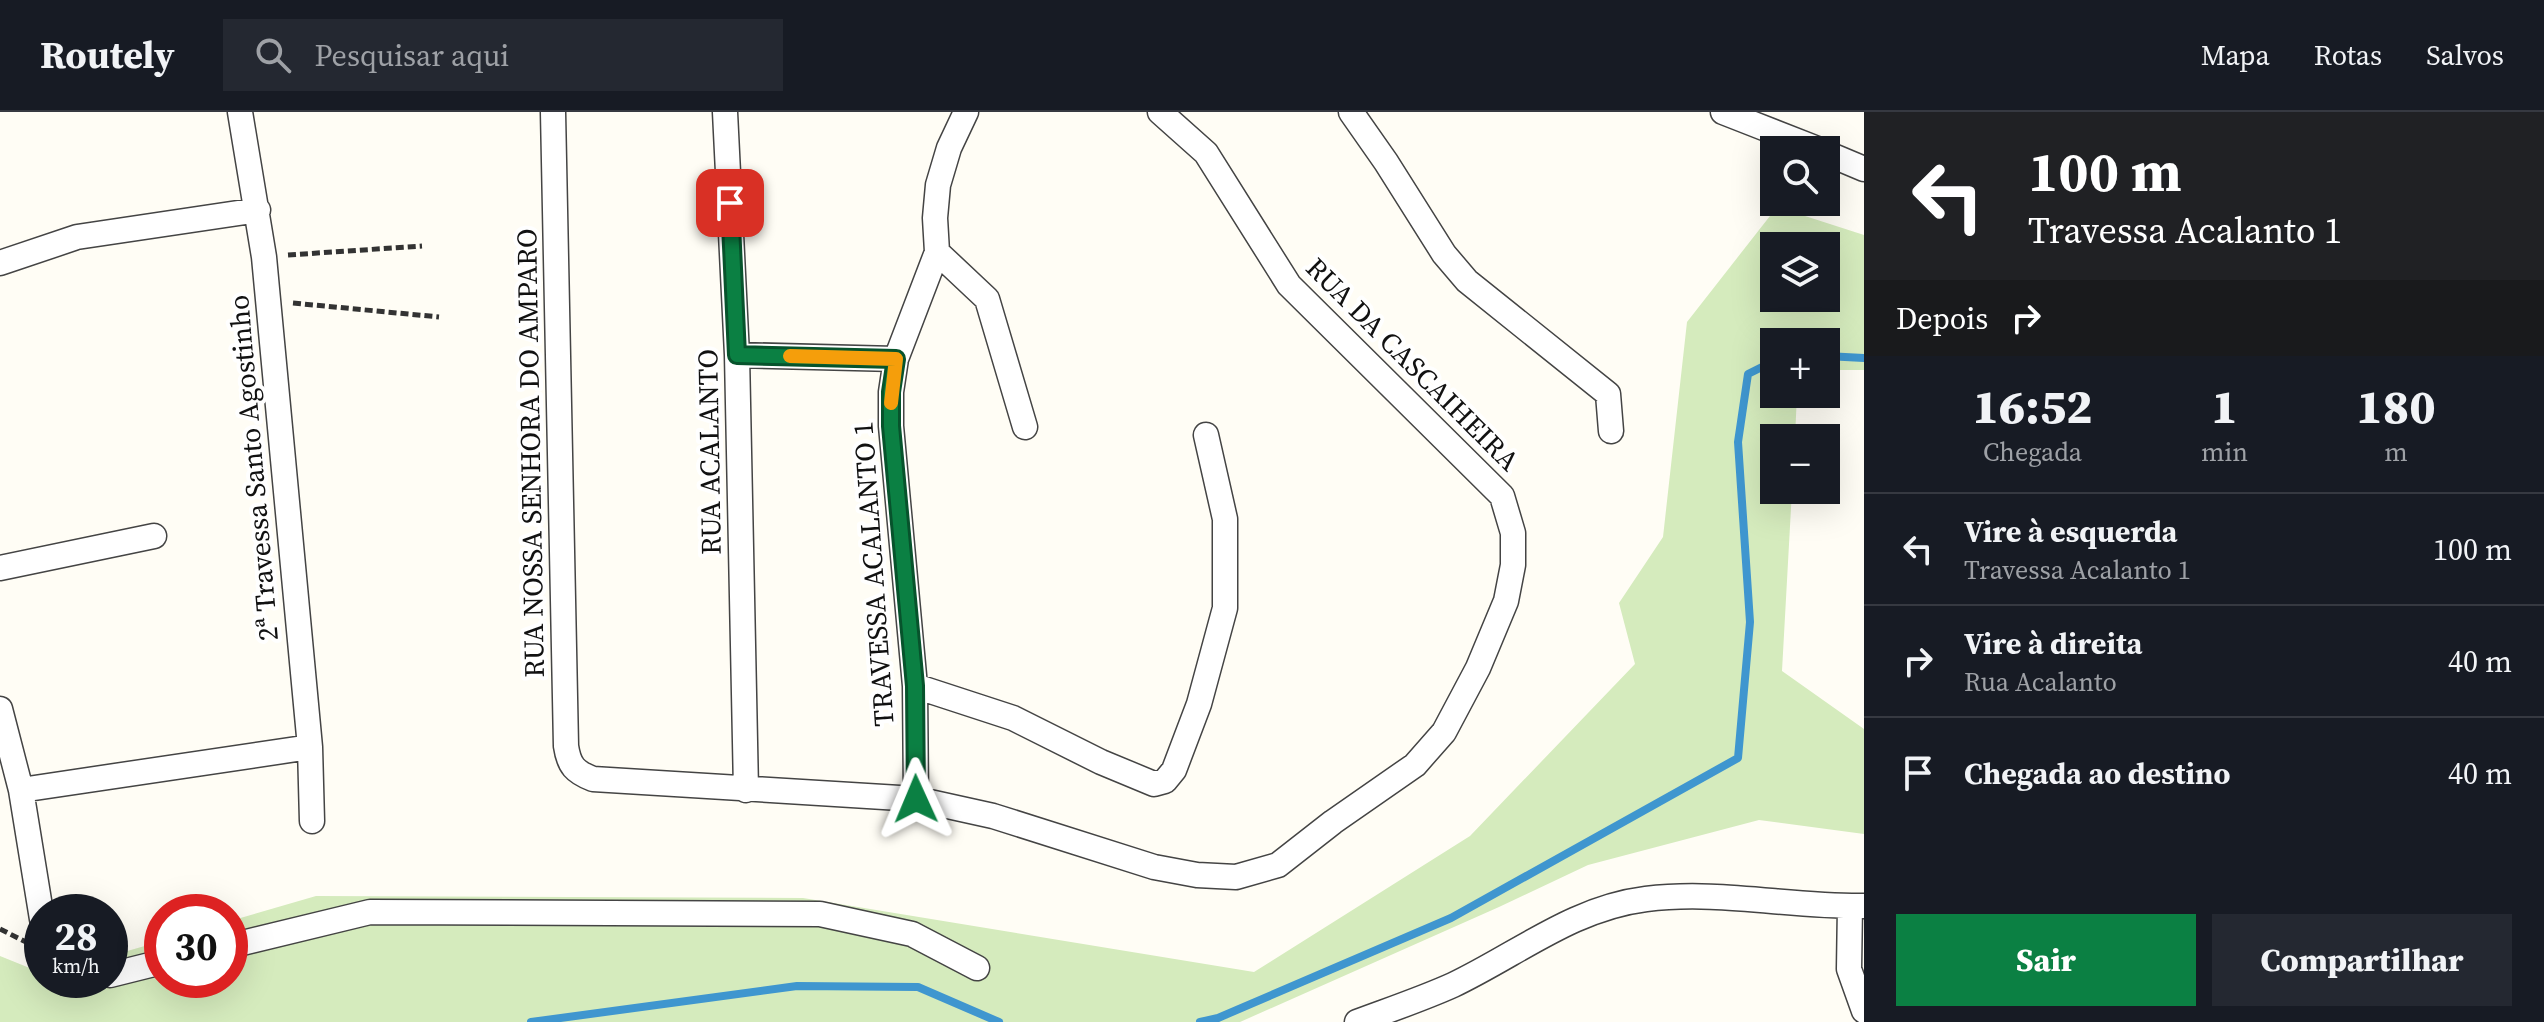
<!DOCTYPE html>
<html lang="pt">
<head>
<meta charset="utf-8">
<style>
	body { margin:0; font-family:"Source Serif 4",serif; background:#242831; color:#f1f3f6; height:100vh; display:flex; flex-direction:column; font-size:30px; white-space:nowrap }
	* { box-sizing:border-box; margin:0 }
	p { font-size:26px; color:#9ea1a6 }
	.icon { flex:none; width:44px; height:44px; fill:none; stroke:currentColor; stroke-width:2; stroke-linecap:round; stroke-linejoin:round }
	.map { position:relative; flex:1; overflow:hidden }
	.drawer { display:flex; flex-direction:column; background:#171b24; width:680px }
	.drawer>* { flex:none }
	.guide { background:#202124; color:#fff; overflow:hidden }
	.fabs { position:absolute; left:1760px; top:24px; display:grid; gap:16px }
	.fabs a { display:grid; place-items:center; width:80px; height:80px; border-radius:0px; background:#171b24; box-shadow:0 8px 32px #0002; font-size:40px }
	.speed { position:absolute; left:24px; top:782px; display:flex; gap:16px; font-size:40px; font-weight:700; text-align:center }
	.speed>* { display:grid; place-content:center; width:104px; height:104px; border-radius:50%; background:#171b24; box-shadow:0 8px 32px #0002; line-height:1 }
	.speed small { font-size:20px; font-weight:400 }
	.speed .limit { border:12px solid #d22; background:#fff; color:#111 }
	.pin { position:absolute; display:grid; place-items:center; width:68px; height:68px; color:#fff; margin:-34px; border-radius:16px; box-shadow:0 4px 12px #0006 }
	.me { position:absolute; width:88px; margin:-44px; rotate:359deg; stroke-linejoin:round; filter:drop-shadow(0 0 6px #0008) }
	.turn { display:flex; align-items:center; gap:28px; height:168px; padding:0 32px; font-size:36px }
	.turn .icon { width:104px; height:104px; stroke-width:2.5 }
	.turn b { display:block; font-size:56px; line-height:68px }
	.then { display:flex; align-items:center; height:76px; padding:0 32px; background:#0003; gap:16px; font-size:30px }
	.eta { display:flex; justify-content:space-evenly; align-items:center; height:136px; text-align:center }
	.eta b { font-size:48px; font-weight:800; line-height:56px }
	.action { display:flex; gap:16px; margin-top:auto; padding:16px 32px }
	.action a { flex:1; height:92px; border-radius:0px; background:#0b8043; color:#fff; font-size:32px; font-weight:800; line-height:92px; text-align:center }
	.action a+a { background:#242831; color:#f1f3f6 }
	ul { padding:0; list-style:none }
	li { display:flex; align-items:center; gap:24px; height:112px; padding:0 32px; border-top:2px solid #363941 }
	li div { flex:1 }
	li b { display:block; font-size:30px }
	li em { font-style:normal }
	header { display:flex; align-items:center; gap:48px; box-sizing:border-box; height:112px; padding:0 40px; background:#171b24; border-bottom:2px solid #363941 }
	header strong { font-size:38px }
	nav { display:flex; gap:44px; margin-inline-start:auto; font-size:28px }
	.search { width:560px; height:72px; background:#242831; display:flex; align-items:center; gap:20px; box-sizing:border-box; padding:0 28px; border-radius:0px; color:#9ea1a6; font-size:30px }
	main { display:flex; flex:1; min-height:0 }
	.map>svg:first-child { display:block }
	.green { fill:#d5ebbd; fill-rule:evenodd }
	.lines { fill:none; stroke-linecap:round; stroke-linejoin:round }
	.stream { stroke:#3f96cf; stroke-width:8 }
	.minor-casing { stroke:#444; stroke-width:27 }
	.path { stroke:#333; stroke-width:5; stroke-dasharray:8 4; stroke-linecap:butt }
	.minor { stroke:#fff; stroke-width:24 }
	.route-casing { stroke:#07532c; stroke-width:20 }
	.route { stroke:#0b8043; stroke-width:14 }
	.slow { stroke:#f59e0b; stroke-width:14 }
	.labels { text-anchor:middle; stroke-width:8; stroke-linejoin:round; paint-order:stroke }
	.street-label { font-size:28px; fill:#111; stroke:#fff }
</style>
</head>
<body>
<header>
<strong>Routely</strong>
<div class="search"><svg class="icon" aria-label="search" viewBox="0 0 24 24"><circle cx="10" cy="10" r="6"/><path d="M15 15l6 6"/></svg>Pesquisar aqui</div>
<nav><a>Mapa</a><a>Rotas</a><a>Salvos</a></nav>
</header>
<main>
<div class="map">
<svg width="1864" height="910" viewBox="0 0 1864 910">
	<rect width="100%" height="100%" fill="#fffdf5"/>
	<path class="green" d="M1777 95 1864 123V258H1826V230H1774V282H1797L1795 326H1774V378H1792L1782 559 1864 617V722L1759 708 1588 753 1499 795 1240 910H0V844L42 861V868H110V844L162 829V868H230V809L316 784 803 786 1254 860 1470 724 1635 552 1619 491 1663 425 1687 210ZM1774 134H1826V186H1774Z"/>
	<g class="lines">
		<path class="stream" d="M1826 244 1864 246
			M531 910 797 874 918 875 999 910
			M1200 910 1218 906 1451 806 1738 646 1750 510 1738 330 1748 262 1774 249"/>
		<g class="minor-casing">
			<path id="minor" d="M240 0 264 145 310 635 312 709
				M553 0 566 634C569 654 575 660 593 667L916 687 993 704 1154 755 1197 763 1236 765 1278 753 1333 710 1415 653 1444 620 1478 556 1506 489 1513 453V421L1502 384 1289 173 1206 41 1160 0
				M725 0 737 243 746 678
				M1351 0 1386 50 1444 142 1467 169 1608 282 1611 319
				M1723 0 1820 38
				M1826 41 1864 57
				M937 140 987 187 1025 315
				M0 151 77 125 258 98
				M737 243 896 247
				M0 456 154 424
				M915 574 1013 606 1101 650 1154 672 1165 669 1174 658 1199 592 1225 496V407L1206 323
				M0 597 21 678 42 807
				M21 678 310 635
				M916 687 915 574 891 314V280L896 247 937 140 935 106 938 73 949 36 966 0
				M1850 794 1849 857 1864 899
				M230 834 370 800 820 802 912 822 977 856
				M110 863 162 850
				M61 868 65 871 88 868
				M1357 910C1389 898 1422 887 1453 873 1518 842 1573 796 1646 787 1719 778 1791 795 1864 794"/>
		</g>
		<path class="path" d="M288 143 422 134
			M293 191 439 205
			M0 817 42 838"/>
		<use href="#minor" class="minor"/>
	</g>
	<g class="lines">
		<g class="route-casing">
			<path id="route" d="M730 91 737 243 896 247 891 280V314L915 574 916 687"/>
		</g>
		<use href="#route" class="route"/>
		<path class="slow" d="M790 244 896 247 891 291"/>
	</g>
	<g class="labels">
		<g class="street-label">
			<text transform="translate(1413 252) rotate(45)" y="10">RUA DA CASCAIHEIRA</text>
			<text transform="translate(709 340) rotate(-91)" y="10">RUA ACALANTO</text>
			<text transform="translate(530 341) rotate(-91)" y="10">RUA NOSSA SENHORA DO AMPARO</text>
			<text transform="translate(253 356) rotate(-95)" y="10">2ª Travessa Santo Agostinho</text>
			<text transform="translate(873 462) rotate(-94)" y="10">TRAVESSA ACALANTO 1</text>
		</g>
	</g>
</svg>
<div class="fabs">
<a><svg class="icon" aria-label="search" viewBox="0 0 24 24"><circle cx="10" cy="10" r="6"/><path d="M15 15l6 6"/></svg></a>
<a><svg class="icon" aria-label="layers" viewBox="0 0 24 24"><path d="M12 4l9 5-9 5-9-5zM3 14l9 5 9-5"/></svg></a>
<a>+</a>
<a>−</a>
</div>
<div class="speed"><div>28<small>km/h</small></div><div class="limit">30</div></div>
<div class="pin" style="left:730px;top:91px;background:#d93025"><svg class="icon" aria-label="arrive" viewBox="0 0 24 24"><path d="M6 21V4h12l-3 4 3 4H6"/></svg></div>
<svg class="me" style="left:916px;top:687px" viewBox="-20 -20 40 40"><path d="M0-17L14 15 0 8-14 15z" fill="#0b8043" stroke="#fff" stroke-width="4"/></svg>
</div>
<section class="drawer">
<div class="guide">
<div class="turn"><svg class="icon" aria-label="left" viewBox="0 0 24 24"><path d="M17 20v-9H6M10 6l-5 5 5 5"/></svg><div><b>100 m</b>Travessa Acalanto 1</div></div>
<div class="then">Depois<svg class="icon" aria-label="right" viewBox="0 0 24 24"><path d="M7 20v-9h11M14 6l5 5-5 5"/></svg></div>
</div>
<div class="eta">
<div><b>16:52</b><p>Chegada</p></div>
<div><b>1</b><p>min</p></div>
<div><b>180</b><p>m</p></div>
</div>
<ul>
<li><svg class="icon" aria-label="left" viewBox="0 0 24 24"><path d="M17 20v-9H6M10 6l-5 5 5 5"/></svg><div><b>Vire à esquerda</b><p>Travessa Acalanto 1</p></div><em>100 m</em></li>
<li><svg class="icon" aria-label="right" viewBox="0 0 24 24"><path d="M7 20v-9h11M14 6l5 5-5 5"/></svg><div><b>Vire à direita</b><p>Rua Acalanto</p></div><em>40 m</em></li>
<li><svg class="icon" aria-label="arrive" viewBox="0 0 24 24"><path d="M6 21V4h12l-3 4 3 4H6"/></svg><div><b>Chegada ao destino</b></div><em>40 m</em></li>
</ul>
<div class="action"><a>Sair</a><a>Compartilhar</a></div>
</section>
</main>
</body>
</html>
